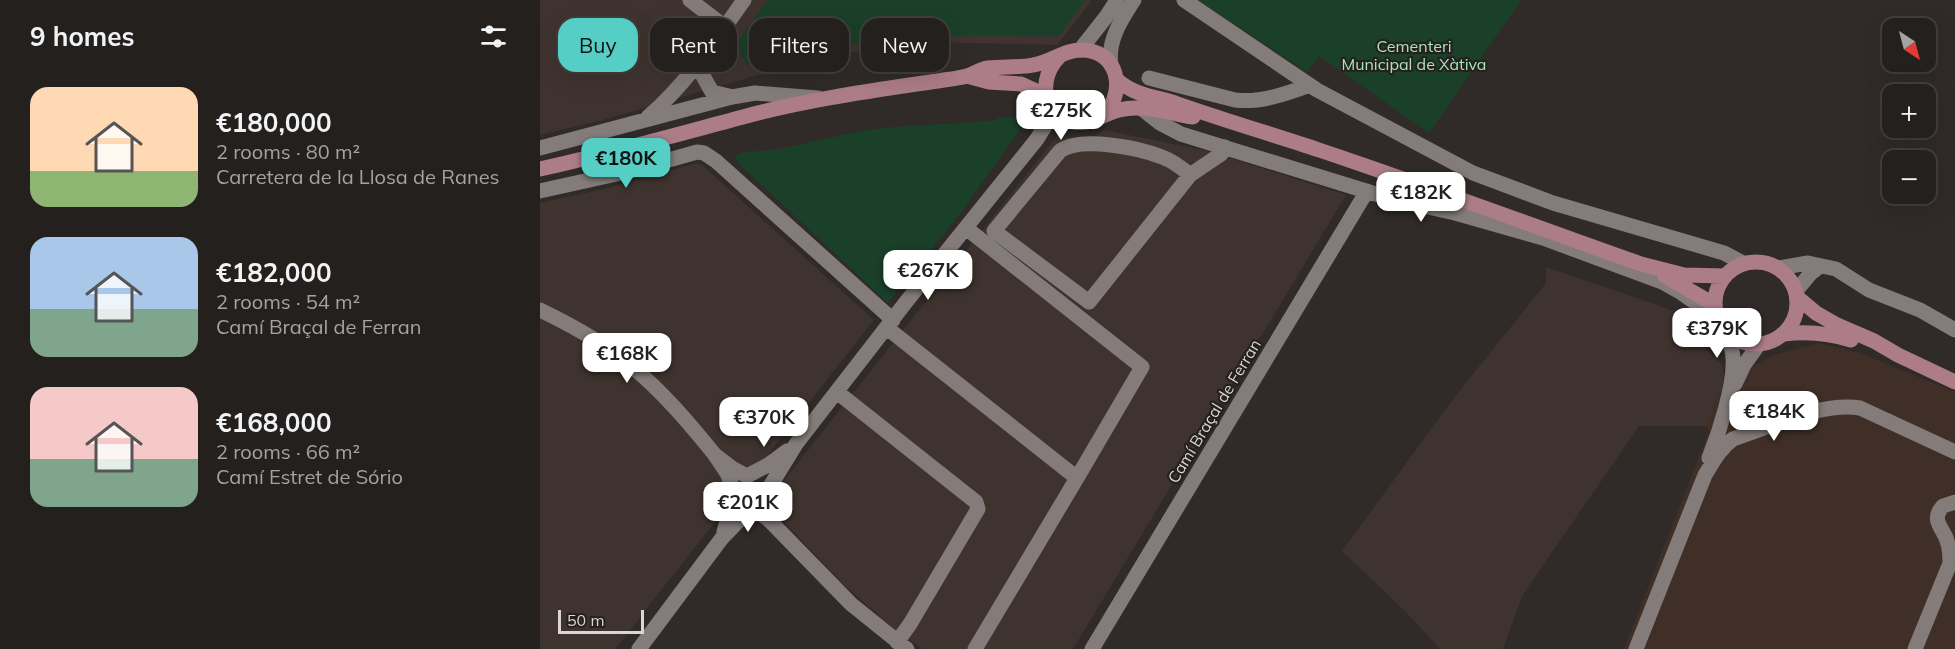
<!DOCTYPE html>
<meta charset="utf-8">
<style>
body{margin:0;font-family:Mulish,sans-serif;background:#2c2827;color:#f1f3f6;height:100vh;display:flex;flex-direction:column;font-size:22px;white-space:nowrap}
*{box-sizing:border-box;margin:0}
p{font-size:20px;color:#a3a3a4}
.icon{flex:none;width:33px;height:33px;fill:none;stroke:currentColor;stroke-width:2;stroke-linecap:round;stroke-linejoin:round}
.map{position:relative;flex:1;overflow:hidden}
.drawer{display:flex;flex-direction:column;background:#24201e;width:540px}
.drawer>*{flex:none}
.guide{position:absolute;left:18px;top:18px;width:570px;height:54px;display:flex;gap:12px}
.needle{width:39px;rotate:144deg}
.tools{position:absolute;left:1342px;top:18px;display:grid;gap:12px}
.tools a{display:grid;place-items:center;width:54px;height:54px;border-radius:12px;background:#24201e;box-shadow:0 6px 24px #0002,0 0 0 2px #413e3c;font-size:30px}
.scale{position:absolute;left:18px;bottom:15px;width:86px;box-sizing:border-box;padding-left:6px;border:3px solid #dad6d4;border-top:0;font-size:16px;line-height:21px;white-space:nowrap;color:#dad6d4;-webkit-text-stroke:4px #26211f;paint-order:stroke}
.price{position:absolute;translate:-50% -51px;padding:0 14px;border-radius:12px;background:#fff;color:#222;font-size:20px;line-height:39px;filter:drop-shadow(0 2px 3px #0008)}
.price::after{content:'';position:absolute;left:50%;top:36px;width:18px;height:14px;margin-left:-9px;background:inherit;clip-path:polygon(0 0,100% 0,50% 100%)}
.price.active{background:#55cec6;color:#111}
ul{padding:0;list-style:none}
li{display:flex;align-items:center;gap:18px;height:150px;padding:0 30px}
li span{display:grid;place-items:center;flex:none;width:168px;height:120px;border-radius:18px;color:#555}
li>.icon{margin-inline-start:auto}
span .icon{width:72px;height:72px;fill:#fffc;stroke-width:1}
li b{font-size:26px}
h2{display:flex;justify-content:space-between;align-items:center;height:72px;padding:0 30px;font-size:26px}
.tag{padding:0 21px;border-radius:18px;background:#24201e;box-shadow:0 6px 24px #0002,0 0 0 2px #413e3c;font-size:21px;line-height:54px}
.tag.active{background:#55cec6;color:#111}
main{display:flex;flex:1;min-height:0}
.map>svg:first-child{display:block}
</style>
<main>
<section class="drawer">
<h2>9 homes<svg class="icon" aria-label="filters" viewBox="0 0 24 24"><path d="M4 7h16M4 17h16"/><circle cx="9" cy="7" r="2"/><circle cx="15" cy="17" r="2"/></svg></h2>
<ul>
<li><span style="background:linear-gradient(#ffd9b3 70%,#8fb573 0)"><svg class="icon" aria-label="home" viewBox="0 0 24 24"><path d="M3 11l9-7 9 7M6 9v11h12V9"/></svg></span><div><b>€180,000</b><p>2 rooms · 80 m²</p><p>Carretera de la Llosa de Ranes</p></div></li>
<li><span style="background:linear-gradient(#a9c7e8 60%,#7fa58c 0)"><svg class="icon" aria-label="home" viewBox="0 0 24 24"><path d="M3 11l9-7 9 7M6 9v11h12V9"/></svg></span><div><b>€182,000</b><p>2 rooms · 54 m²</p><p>Camí Braçal de Ferran</p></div></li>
<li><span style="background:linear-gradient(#f6c9c9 60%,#7fa58c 0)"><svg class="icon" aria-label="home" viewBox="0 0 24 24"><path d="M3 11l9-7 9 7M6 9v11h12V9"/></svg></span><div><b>€168,000</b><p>2 rooms · 66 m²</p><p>Camí Estret de Sório</p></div></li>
</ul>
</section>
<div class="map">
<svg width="1415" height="649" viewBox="0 0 1415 649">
<rect width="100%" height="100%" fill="#302b28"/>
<path fill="#402f26" d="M 1278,343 L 1320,353 L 1415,392 L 1415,649 L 1084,649 L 1169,431 L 1166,426 L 1182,389 L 1199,395 L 1212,367 L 1231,356 Z"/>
<path fill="#3f332f" d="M 0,0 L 552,0 L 517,45 L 387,42 L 303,54 L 218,75 L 63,120 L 0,135 Z
M 564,130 L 668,151 L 806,195 L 533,649 L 382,649 L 352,627 L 303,584 L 244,522 L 232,501 L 234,493 L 517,136 L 537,138 L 553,137 Z
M 157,163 L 162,165 L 334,320 L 75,649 L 0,649 L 0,203 L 68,188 Z
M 1006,267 L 1149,316 L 1154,334 L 1167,350 L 1182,364 L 1184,376 L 1182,389 L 1166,426 L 1099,426 L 982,596 L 963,649 L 900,649 L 868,614 L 802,551 L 916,395 L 1006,283 Z"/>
<path fill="#1a4029" d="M 228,0 L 545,0 L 519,36 L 435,35 L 320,43 L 206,65 L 197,43 Z
M 658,0 L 981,0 L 889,133 L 779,56 L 767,72 Z
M 472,117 L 479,119 L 484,124 L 420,214 L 348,303 L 198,163 L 195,157 L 203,152 C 247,152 291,135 335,129 C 374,124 415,125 455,120 L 458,118 Z"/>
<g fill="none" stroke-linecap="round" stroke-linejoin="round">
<path stroke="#837c7a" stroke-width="15" d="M 150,0 L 185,27
M 644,0 L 777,90 L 933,173 L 1013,203 L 1184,253 L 1203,263
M 540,50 L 566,17 L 577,0
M 159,62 L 162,74 L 172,92 L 189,96
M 571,65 C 567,41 581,20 594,0
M 609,78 L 695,100 C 720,103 746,94 770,85
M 601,108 L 620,123 L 641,134 L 852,199 L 915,213 L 1003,238 L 1122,282 L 1140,292 L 1178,319
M 108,117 C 146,84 175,41 204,0
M 0,148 L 192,97 L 215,93 L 278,98
M 650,175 C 642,168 633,161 622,157 C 599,148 541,136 520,151 L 454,231 L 549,302 L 650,175 L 681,154 L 685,147
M 0,191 L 90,171 L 157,152 L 164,153 L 176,161 L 353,320
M 426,228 L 602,367 L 537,478
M 1238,268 L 1268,263 L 1296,269 L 1329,290 L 1380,310 L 1415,330
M 1256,291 L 1271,273 L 1279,267
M 0,310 C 31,325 63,342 90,365 C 122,391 149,423 175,455
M 347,328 L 537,478 L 435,649
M 1195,384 L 1204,365 L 1219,344
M 297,392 L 436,502 L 438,509 L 370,624 L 357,642
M 1191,398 L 1193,408 L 1200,421 L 1218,425 L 1226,423
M 1169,458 C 1179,433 1195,384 1193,358 C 1193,348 1188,339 1185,331
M 194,490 L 187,473 L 175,455 L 192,468 L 207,476 L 228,465 L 247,451
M 224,496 L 256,444 L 366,302 L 497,139 L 514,111
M 184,532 L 194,495
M 1410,562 C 1410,552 1409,541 1403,532 C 1397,522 1394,516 1403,506 L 1415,502
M 99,649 L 182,538 L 212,507 L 229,520 L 311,604 L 367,649
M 552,649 L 827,191
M 1096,649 L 1165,475 C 1173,462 1180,448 1193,439 C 1231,427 1280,402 1320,408 L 1415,452
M 1375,649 L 1415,551"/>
<path stroke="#ac7d87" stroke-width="15" d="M 519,57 C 498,77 501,116 534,122 C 551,125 563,114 579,110 C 603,104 629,113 653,117
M 427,76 L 449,82 L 481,84 L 505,95
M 577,80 C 596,96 613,96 635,103 C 683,120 731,134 779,150 C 887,186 993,226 1101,264 L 1144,275 L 1184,276
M 0,169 C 68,154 135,135 203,117 C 268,99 337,90 404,80 C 411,79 420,78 427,76 C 434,74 440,69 448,68 C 463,66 478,68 493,65 C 509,63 524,50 540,50 C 578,49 587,91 564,115
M1175 303a41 41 0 1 1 82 0a41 41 0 1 1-82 0Z
M 1125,276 L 1175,305
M 1257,297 L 1276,313 L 1297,325 L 1334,341 L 1358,355 L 1415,382
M 1244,334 C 1268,331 1288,333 1311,340"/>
</g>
<g text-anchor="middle" stroke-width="4.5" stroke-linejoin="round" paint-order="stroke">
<g font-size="16" fill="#a4e5bb" stroke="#26211f">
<text x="874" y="52">Cementeri<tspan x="874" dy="18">Municipal de Xàtiva</tspan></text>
</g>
<g font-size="16" fill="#dad6d4" stroke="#26211f">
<text transform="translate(674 411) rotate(-59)" y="6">Camí Braçal de Ferran</text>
</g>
</g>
</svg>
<div class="tools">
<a><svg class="needle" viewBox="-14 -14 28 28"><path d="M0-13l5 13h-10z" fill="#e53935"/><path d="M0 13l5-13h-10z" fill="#a3a3a4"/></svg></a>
<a>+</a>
<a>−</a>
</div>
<div class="scale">50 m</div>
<b class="price" style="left:521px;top:141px">€275K</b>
<b class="price active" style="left:86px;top:189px">€180K</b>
<b class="price" style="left:881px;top:223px">€182K</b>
<b class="price" style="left:388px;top:301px">€267K</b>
<b class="price" style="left:1177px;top:359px">€379K</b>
<b class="price" style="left:87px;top:384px">€168K</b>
<b class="price" style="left:1234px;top:442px">€184K</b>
<b class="price" style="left:224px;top:448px">€370K</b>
<b class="price" style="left:208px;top:533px">€201K</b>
<div class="guide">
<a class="tag active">Buy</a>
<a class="tag">Rent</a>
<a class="tag">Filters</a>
<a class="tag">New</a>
</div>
</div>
</main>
